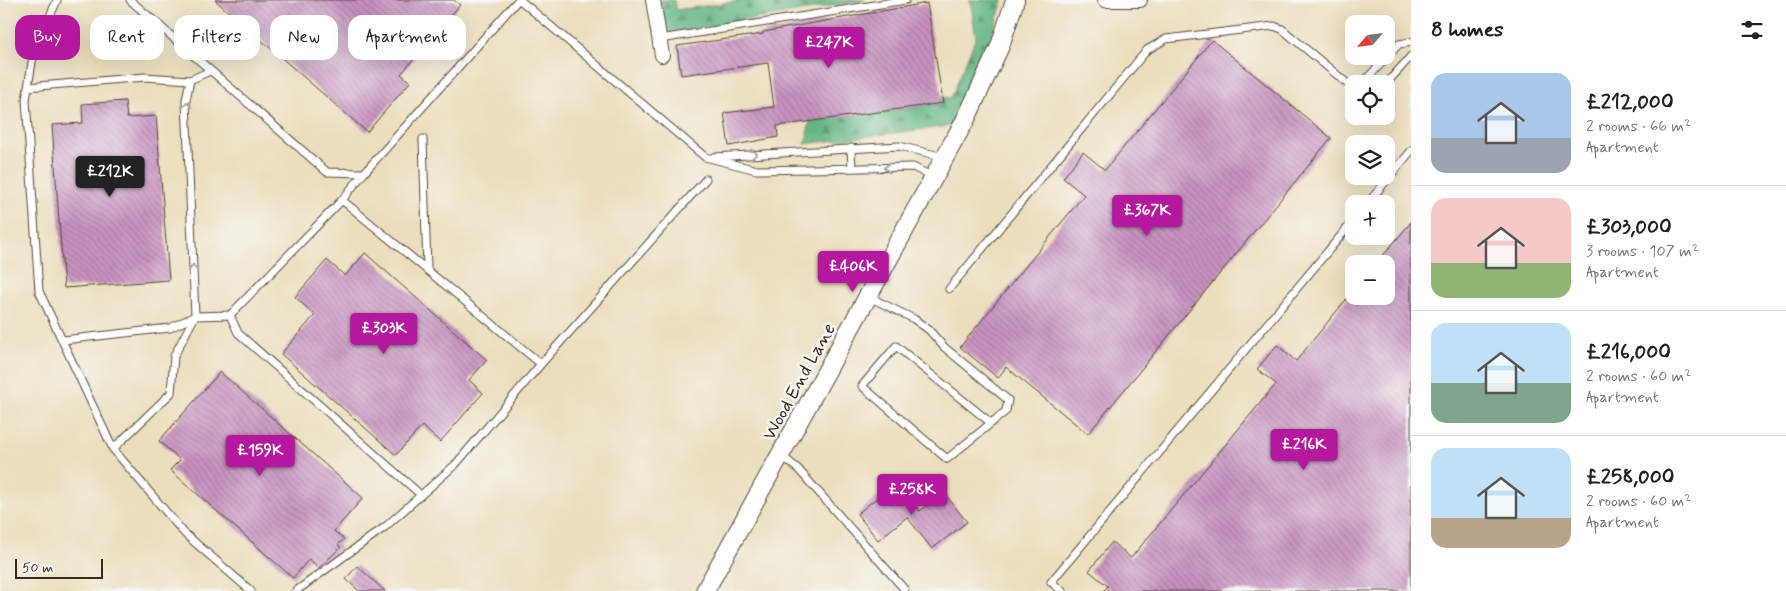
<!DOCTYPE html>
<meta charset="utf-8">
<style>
body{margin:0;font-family:Mynerve,sans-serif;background:#f2f2f2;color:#202124;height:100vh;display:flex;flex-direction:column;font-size:19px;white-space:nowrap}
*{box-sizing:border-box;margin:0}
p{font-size:16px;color:#757577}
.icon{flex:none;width:28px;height:28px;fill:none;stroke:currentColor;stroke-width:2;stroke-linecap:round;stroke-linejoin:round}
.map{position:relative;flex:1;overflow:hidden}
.panel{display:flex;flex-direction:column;background:#fff;width:375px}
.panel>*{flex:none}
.banner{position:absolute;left:15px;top:15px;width:475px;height:45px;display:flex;gap:10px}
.needle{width:32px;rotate:242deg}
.fabs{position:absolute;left:1345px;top:15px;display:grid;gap:10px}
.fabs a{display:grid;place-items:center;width:50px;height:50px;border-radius:10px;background:#fff;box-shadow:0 5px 20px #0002;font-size:25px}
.scale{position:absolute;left:15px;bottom:12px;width:88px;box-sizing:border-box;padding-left:5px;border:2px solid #3b2a1e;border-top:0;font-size:14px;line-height:18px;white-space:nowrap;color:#3b2a1e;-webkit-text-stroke:4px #f6f6f2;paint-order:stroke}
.price{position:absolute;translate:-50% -42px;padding:0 11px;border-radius:5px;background:#b5179e;color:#fff;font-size:16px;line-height:32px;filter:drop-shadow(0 1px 2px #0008)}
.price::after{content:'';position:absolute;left:50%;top:30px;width:15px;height:11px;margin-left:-8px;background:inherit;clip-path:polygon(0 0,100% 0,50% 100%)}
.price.on{background:#222;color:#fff}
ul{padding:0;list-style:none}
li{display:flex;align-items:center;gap:15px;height:125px;padding:0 20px}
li+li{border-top:1px solid #e0e0e0}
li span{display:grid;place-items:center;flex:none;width:140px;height:100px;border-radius:15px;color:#555}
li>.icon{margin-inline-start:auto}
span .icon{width:60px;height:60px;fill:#fffc;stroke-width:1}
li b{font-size:21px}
h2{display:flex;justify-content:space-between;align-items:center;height:60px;padding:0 20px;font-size:21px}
.tag{padding:0 18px;border-radius:15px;background:#fff;box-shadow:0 5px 20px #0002;font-size:18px;line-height:45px}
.tag.on{background:#b5179e;color:#fff}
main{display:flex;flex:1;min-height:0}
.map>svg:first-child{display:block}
</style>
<main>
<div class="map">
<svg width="1411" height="591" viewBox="0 0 1411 591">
<defs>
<pattern id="forest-firs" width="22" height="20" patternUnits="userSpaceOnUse" patternTransform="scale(1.25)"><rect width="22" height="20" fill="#64b684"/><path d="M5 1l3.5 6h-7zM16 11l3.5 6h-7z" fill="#54946b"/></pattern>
<pattern id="building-back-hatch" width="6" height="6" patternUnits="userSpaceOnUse" patternTransform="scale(1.25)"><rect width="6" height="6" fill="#c792c1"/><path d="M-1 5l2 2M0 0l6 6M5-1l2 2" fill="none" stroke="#a3779c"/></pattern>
</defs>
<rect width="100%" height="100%" fill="#f6f6f2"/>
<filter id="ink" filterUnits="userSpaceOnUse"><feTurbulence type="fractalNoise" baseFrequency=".02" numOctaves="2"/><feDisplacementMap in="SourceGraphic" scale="10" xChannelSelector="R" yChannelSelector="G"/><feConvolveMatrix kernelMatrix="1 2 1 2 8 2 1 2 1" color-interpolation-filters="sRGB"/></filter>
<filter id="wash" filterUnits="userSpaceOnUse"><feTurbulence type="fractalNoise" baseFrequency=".0096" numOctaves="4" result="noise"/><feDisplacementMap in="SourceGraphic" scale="20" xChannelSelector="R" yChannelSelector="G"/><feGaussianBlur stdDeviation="1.12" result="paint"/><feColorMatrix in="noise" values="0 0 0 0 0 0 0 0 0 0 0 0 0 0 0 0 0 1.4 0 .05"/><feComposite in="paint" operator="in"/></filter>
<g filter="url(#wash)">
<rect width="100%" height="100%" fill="#ebdebc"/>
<path fill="url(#forest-firs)" stroke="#507051" d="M 661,0 L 674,0 L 676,10 L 747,0 L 865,0 L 666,34 Z
M 970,0 L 1003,0 L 989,44 L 950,126 L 805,144 L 810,121 L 943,103 L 942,97 L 951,98 L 976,37 Z"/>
<g id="blocks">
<path fill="url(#building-back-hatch)" d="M 215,0 L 454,0 L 460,5 L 401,74 L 410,82 L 367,132 Z
M 927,3 L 943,103 L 777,126 L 778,137 L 729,146 L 724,113 L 774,107 L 768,63 L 681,75 L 677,46 L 763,34 L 763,32 Z
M 1212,40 L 1331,138 L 1088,434 L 1006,367 L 998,378 L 960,347 L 1084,195 L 1063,178 L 1083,152 L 1105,170 Z
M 125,101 L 127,118 L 156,116 L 169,280 L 64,288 L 52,125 L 83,123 L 82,104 Z
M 1411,222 L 1411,591 L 1104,591 L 1108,586 L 1089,571 L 1112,542 L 1131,558 L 1276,384 L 1257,369 L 1277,345 L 1296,361 L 1349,296 L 1386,296 L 1386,264 L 1376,264 Z
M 365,253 L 487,360 L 469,380 L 483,393 L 440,442 L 422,426 L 396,455 L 281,354 L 315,315 L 295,297 L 327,260 L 345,276 Z
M 220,372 L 363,498 L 334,531 L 344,539 L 338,545 L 341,547 L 319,568 L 309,559 L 293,578 L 170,470 L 180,460 L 159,441 Z
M 896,482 L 920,511 L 944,493 L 967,522 L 932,549 L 907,517 L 878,540 L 857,514 Z
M 357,566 L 385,591 L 359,591 L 346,579 Z"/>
</g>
</g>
<g filter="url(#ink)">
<use href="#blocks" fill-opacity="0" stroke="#554536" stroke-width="1"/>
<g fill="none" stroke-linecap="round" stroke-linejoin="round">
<defs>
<path id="service" d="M 57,0 L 33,56 L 26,100 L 39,291 L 113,449 L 184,533 L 251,591
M 130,0 L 327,172 L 364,173
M 520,0 L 705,157 L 757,170 L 913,167 L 933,177
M 660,39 L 906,0
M 1362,84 L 1399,44 L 1411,42
M 1386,84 L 1411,56
M 28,87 L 145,77 L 190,80
M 423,139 L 427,269
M 851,148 L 852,168
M 714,157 L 899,146 L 944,157
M 342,200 L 541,364
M 1367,204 L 1411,151
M 949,289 L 1147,50 L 1166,39 L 1274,26 L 1282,29 L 1354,89
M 869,297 L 914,319 L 929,330 L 944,347 L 1008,400 L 1006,411 L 947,459 L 862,386 L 896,346 L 991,423
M 230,315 L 238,333 L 421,495
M 63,340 L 170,328 L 195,316 L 186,100 L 190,80 L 210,71
M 113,449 L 171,393 L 174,356 L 195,316 L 230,315 L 342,200 L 364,173 L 518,0
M 781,455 L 798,469 L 905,590
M 296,591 L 385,527 L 456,464 L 541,364 L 706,179
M 1062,591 L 1051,582 L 1354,220"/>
<path id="minor" d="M 653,0 L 662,55
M 1105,0 L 1140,0"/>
<path id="tertiary" d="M 705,591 L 967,117 L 1000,46 L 1015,0"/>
</defs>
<use href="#service" stroke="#554536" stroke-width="9"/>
<use href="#minor" stroke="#554536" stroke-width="16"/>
<use href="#tertiary" stroke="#554536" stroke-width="20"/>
<use href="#service" stroke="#fff" stroke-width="7"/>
<use href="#minor" stroke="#fff" stroke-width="14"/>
<use href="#tertiary" stroke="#fff" stroke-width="18"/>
</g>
<defs><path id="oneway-chevron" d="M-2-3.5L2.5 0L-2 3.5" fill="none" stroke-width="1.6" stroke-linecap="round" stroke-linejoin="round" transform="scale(1.25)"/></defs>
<g stroke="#a79f9a">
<use href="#oneway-chevron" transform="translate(187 105) rotate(-89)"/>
<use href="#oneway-chevron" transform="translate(754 154) rotate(-4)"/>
<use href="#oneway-chevron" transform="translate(887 168) rotate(179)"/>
<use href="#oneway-chevron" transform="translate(193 268) rotate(-92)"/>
</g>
</g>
<g text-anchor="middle" stroke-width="5" stroke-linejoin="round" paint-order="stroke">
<g font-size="19" fill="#3b2a1e" stroke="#f6f6f2">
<text transform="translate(798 381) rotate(-61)" y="7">Wood End Lane</text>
</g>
</g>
</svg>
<div class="fabs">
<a><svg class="needle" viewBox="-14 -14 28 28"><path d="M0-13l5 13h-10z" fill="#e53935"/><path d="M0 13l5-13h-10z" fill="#757577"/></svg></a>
<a><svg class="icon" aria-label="locate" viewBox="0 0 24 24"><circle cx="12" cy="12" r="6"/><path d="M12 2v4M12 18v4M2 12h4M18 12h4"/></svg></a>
<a><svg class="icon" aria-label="layers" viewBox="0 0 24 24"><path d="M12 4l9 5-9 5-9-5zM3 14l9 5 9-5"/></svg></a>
<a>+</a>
<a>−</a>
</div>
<div class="scale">50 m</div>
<b class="price" style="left:829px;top:69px">£247K</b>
<b class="price on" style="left:110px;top:198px">£212K</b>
<b class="price" style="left:1147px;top:237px">£367K</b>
<b class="price" style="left:853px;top:293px">£406K</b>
<b class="price" style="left:384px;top:355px">£303K</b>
<b class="price" style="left:1304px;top:471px">£216K</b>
<b class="price" style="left:260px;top:477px">£159K</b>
<b class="price" style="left:912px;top:516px">£258K</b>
<div class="banner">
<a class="tag on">Buy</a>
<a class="tag">Rent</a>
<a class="tag">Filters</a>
<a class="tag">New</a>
<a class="tag">Apartment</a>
</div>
</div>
<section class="panel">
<h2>8 homes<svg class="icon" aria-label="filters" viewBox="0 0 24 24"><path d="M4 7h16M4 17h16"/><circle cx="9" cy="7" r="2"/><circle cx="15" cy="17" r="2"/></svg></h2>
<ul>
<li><span style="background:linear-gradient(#a9c7e8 65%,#9aa5b1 0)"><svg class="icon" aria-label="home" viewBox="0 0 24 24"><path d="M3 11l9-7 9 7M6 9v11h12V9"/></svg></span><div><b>£212,000</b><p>2 rooms · 66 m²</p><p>Apartment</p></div></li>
<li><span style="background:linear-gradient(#f6c9c9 65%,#8fb573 0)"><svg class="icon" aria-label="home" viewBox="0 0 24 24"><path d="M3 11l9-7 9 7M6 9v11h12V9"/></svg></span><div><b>£303,000</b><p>3 rooms · 107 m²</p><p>Apartment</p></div></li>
<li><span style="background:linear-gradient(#bfe0f5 60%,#7fa58c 0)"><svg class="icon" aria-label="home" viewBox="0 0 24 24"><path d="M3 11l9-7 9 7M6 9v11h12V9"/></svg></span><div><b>£216,000</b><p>2 rooms · 60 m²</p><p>Apartment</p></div></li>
<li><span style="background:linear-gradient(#bfe0f5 70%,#b9a48a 0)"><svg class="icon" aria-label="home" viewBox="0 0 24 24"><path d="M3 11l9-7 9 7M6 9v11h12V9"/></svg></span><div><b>£258,000</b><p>2 rooms · 60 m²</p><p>Apartment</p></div></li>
</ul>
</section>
</main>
